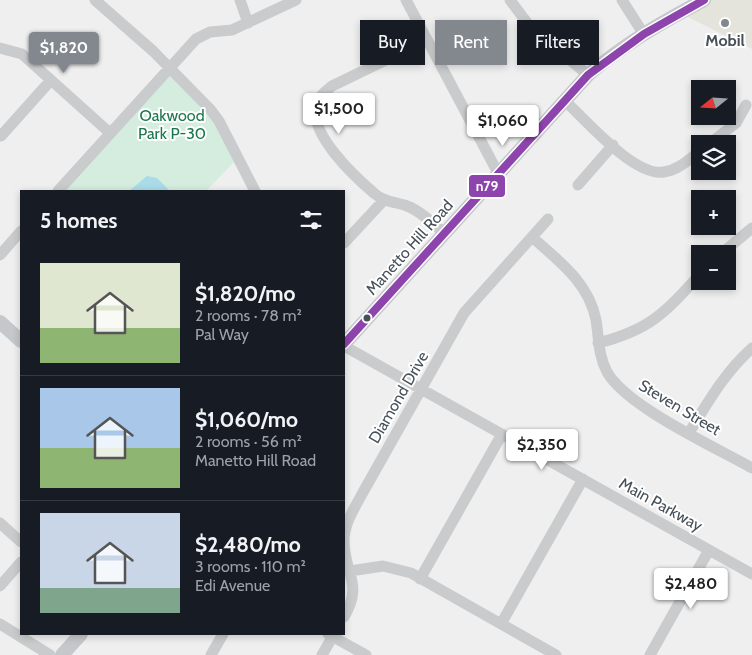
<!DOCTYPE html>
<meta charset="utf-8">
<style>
body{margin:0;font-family:Cabin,sans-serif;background:#242831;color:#f1f3f6;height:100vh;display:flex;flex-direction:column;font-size:19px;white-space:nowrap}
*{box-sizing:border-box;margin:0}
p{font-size:16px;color:#9ea1a6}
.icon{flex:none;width:28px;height:28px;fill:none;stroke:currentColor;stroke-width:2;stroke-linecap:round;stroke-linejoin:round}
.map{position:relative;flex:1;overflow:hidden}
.drawer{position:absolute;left:20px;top:190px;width:325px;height:445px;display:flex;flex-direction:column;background:#171b24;border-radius:0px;box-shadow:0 2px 8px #0003}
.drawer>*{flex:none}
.hud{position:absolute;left:360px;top:20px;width:316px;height:45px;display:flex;gap:10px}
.needle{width:32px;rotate:252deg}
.controls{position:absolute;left:691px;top:80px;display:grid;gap:10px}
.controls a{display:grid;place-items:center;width:45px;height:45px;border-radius:0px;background:#171b24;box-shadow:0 2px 8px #0003;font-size:25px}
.price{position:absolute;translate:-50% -42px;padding:0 11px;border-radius:5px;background:#fff;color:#222;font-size:16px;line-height:32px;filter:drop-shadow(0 1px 2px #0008)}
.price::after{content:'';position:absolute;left:50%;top:30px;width:15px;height:11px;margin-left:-8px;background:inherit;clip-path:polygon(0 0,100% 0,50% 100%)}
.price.on{background:#82888e;color:#fff}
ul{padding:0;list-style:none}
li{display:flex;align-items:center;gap:15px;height:125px;padding:0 20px}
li+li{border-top:1px solid #363941}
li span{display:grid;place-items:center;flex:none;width:140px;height:100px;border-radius:0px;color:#555}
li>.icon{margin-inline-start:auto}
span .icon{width:60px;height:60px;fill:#fffc;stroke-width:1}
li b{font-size:21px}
h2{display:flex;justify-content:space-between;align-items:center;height:60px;padding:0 20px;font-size:21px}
.chip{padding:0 18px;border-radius:0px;background:#171b24;box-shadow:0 2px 8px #0003;font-size:18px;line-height:45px}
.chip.on{background:#82888e;color:#fff}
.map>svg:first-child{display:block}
</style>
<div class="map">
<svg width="752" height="655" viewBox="0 0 752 655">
<rect width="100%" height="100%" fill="#efefef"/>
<path fill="#e4e3dc" d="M 701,0 L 752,0 L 752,49 L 678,12 Z"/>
<path fill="#d4edde" d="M 169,72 L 217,122 L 234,162 L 206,191 L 64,191 Z"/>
<path fill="#aadbe9" d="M 147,176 L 157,178 L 170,191 L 129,191 Z"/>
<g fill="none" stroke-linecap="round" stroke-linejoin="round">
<path stroke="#c9cbcd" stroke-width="11" d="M 95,0 L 153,51 L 210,109 L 219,121 L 255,191
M 240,0 L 248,23
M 406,0 L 498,173
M 510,0 L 528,24 L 588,75
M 622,0 L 643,33
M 427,40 L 332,86 C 326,91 320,95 317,103 C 306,132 355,177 375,194 C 384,202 396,202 407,206 C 421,211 433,224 444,233
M 0,48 L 22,54 L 110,133
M 564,100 C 586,120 634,177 664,172 C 679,170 689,159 700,151
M 1,136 L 51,80
M 709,144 L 736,123 L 746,105
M 578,185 L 613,145
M 58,191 L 196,39 L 210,32 L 232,30 L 296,0
M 532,237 C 559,261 589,283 596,320 C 599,338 598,355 607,372 C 627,407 715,447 752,468
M 344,243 L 384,200
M 721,254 L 752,228
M 0,255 L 21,231
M 598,343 C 650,330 666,312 700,274
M 344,346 L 752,574
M 689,433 C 708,402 725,372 752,348
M 0,523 L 21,542
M 350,571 L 383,566 L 411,573 L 556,655
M 420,579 L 502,434
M 0,586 L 21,562
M 344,617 C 364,583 344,574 344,541 C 344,524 354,509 362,494 L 464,313 L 548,219
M 0,624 L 50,655
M 501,624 L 583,479
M 328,634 L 366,655
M 211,655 L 223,634
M 322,655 L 334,634
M 650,655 L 709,550"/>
<path stroke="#c5c8cb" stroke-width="14" d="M 0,322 L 21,341
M 344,344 L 588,75 C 624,44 662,22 704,0
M 62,655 L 81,634"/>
<defs>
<path id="bus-1" d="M 344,344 L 588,75 L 644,34 L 704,0"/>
</defs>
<use href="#bus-1" stroke="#fff" stroke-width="11"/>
<use href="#bus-1" stroke="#8e44ad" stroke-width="8"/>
</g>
<circle fill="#82888e" stroke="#fff" stroke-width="2" cx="725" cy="23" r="5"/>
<circle fill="#47515a" stroke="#fff" stroke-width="2" cx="367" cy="318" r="4.5"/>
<g text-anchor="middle" stroke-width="4" stroke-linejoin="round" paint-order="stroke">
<g font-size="16" font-weight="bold" fill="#47515a" stroke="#fff">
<text x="725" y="46">Mobil</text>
</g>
<g font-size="16" fill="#1b784c" stroke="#fff">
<text x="172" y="121">Oakwood<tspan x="172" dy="18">Park P-30</tspan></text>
</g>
<g font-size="16" fill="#47515a" stroke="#fff">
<text transform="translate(409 247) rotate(-48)" y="6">Manetto Hill Road</text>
<text transform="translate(398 397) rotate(-60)" y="6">Diamond Drive</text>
<text transform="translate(680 407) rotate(31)" y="6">Steven Street</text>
<text transform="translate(661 504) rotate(29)" y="6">Main Parkway</text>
</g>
</g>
<rect stroke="#fff" stroke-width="2" x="468" y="174" width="38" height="24" rx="5" fill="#8e44ad"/>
<g font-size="14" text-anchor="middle" font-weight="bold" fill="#fff">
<text x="487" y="191">n79</text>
</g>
</svg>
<div class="controls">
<a><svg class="needle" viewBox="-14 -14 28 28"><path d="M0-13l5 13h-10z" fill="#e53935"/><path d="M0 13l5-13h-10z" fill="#9ea1a6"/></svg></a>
<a><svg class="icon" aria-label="layers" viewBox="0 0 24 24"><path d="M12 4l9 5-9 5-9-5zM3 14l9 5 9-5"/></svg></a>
<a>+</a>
<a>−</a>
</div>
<b class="price on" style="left:64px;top:74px">$1,820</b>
<b class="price" style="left:339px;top:135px">$1,500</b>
<b class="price" style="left:503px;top:147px">$1,060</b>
<b class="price" style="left:542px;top:471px">$2,350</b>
<b class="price" style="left:691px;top:610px">$2,480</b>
<div class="hud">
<a class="chip">Buy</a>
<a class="chip on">Rent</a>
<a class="chip">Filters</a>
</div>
<section class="drawer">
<h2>5 homes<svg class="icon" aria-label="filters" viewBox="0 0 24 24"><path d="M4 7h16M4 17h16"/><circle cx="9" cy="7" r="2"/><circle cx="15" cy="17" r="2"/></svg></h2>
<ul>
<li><span style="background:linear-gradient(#dfe7d0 65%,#8fb573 0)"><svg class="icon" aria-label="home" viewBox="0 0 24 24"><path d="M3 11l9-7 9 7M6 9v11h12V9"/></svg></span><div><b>$1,820/mo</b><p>2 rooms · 78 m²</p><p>Pal Way</p></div></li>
<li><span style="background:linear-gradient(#a9c7e8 60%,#8fb573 0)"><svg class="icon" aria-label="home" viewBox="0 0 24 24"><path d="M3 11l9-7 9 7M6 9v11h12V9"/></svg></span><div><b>$1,060/mo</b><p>2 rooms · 56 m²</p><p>Manetto Hill Road</p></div></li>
<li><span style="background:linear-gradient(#c9d6e8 75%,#7fa58c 0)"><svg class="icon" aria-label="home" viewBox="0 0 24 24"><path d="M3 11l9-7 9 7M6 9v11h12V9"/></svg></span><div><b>$2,480/mo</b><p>3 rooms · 110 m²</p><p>Edi Avenue</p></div></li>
</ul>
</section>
</div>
